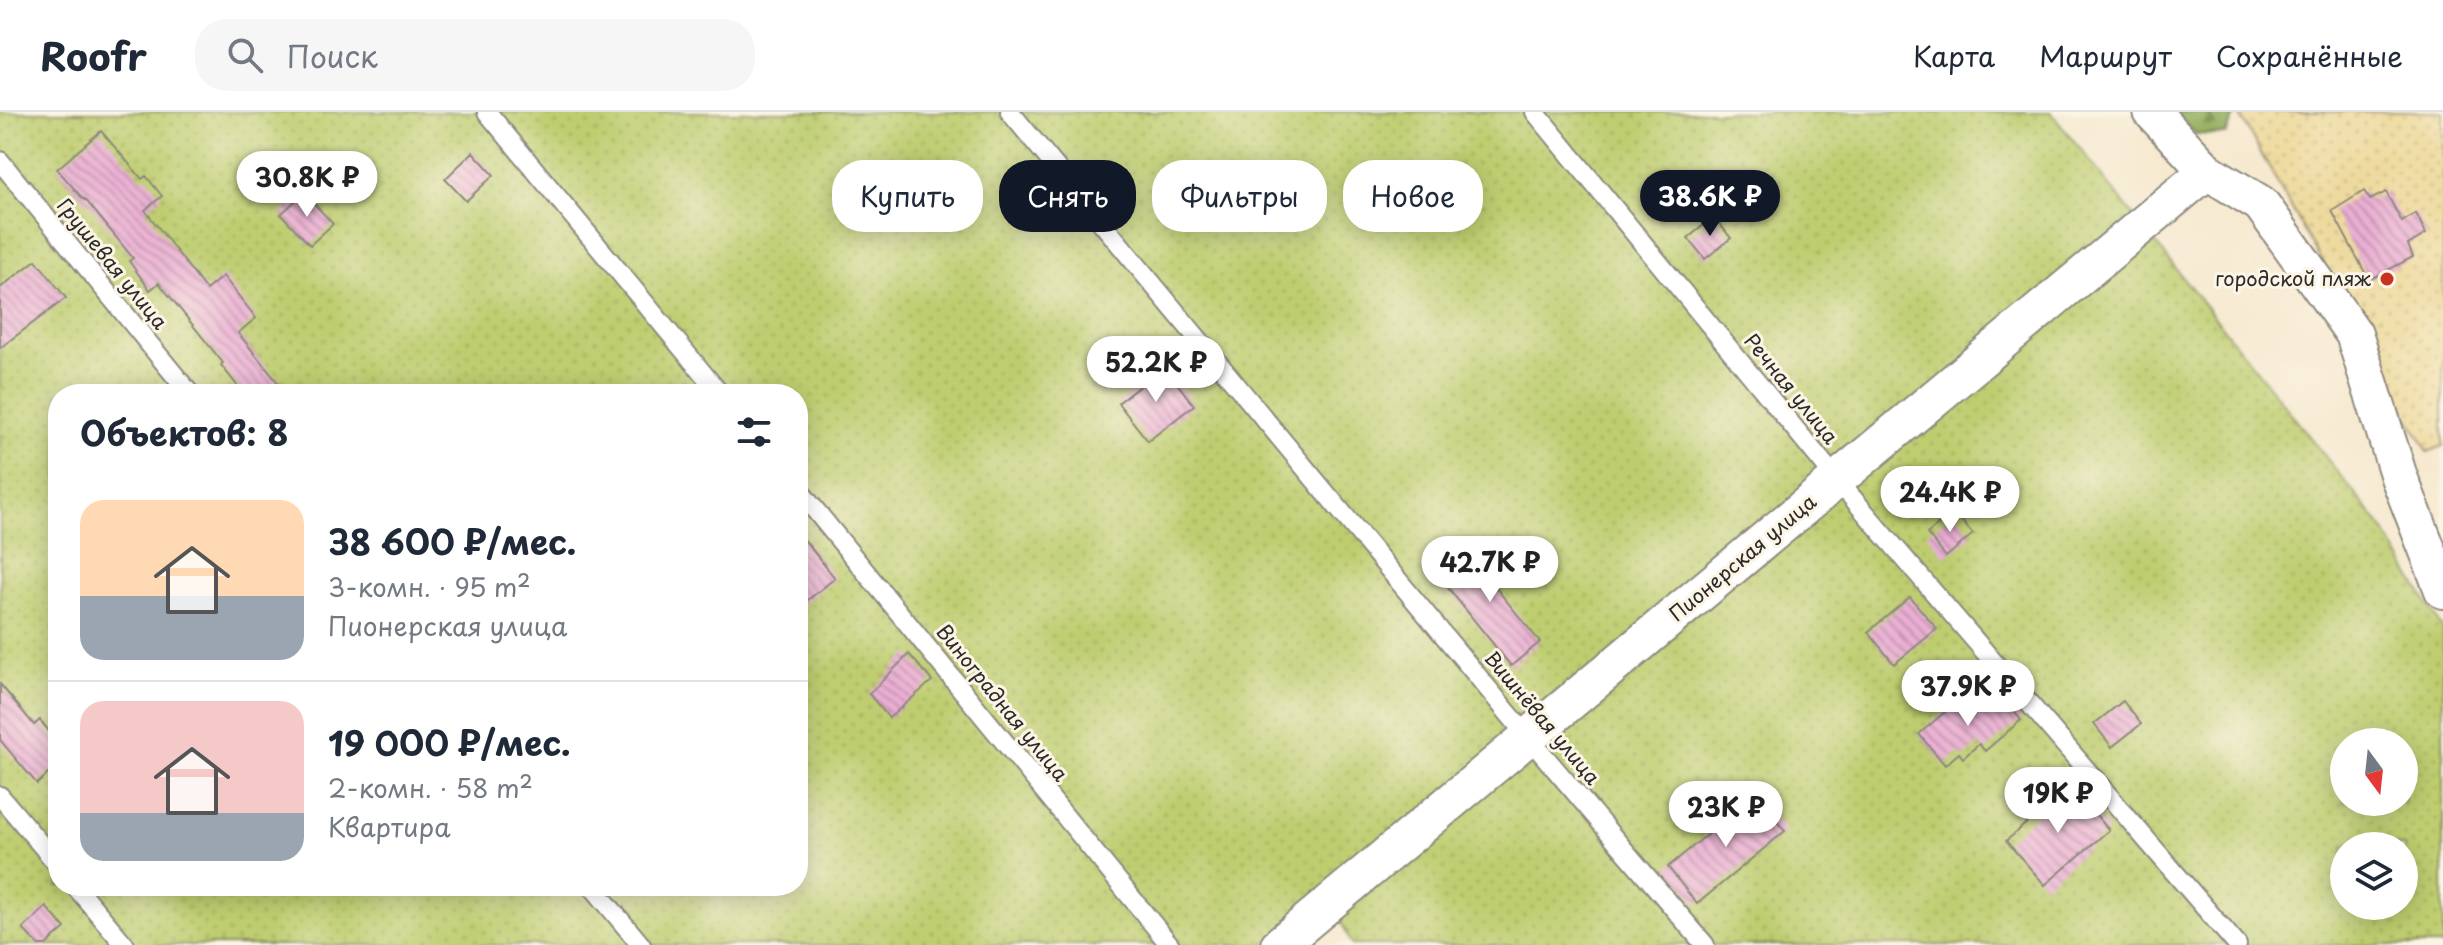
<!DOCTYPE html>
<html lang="ru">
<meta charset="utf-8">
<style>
body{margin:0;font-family:"Playpen Sans",sans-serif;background:#f6f6f7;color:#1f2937;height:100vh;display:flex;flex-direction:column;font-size:30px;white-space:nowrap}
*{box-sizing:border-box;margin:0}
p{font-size:26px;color:#747a83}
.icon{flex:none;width:44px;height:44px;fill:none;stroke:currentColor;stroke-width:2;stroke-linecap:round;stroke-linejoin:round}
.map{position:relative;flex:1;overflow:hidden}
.drawer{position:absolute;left:48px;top:272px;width:760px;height:512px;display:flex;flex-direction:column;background:#fff;border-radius:32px;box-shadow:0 4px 20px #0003}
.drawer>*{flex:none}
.guide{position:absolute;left:832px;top:48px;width:760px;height:72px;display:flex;gap:16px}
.needle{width:52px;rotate:165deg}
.controls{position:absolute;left:2330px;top:616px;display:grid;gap:16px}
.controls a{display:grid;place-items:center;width:88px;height:88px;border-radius:50%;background:#fff;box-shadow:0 4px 20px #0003;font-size:40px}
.price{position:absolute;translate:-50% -68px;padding:0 18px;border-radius:28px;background:#fff;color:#222;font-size:26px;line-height:52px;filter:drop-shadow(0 2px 4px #0008)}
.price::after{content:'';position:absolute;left:50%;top:48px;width:24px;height:18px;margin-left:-12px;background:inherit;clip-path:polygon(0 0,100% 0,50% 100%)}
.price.current{background:#111827;color:#fff}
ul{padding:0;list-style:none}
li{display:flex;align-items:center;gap:24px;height:200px;padding:0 32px}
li+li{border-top:2px solid #e0e1e3}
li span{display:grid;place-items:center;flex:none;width:224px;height:160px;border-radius:24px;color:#555}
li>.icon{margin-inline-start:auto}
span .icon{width:96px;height:96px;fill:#fffc;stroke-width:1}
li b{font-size:34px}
h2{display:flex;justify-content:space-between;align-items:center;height:96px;padding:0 32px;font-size:34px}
.pill{padding:0 28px;border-radius:32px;background:#fff;box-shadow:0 4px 20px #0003;font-size:28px;line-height:72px}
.pill.current{background:#111827;color:#fff}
header{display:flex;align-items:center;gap:48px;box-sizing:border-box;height:112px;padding:0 40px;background:#fff;border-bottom:2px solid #e0e1e3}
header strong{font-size:38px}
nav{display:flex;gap:44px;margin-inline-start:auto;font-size:28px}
.search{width:560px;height:72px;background:#f6f6f7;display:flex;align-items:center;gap:20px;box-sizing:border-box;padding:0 28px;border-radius:32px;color:#747a83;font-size:30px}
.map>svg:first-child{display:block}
</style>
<header>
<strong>Roofr</strong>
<div class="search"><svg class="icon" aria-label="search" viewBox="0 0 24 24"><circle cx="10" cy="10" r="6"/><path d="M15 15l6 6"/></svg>Поиск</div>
<nav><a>Карта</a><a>Маршрут</a><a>Сохранённые</a></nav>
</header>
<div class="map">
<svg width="2443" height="833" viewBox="0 0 2443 833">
<defs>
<pattern id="grass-dots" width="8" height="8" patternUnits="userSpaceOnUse" patternTransform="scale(2)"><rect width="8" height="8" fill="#becd6f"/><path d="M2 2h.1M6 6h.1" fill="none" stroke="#a3b060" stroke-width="1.8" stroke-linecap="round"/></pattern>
<pattern id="forest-firs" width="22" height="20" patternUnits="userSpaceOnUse" patternTransform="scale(2)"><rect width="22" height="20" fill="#96b062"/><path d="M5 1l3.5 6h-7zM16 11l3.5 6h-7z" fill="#7b8f51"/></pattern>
<pattern id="sand-dots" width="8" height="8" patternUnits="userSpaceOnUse" patternTransform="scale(2)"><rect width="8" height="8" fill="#eeda9e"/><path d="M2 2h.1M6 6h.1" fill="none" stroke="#cb8" stroke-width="1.8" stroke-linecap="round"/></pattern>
<pattern id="building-back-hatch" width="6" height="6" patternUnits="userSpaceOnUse" patternTransform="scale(2)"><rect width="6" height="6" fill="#eaafd3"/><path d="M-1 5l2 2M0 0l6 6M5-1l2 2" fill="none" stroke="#be8fab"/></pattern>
</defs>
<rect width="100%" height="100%" fill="#fcf5e5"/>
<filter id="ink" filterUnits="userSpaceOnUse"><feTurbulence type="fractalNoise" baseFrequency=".0125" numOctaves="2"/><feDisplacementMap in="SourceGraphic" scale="16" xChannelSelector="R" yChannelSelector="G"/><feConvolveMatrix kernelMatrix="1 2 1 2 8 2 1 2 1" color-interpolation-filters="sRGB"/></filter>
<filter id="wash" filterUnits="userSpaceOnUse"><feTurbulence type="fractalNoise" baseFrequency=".006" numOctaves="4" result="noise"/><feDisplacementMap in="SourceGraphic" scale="32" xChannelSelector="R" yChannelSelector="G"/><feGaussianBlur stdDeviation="1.8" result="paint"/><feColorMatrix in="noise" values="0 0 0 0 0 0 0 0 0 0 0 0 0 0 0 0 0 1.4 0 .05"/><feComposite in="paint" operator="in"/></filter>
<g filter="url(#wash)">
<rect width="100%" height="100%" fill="#f6e9d0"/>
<path fill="url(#grass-dots)" stroke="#747c4d" stroke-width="2" fill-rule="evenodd" d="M 0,0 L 2051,0 L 2383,417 L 2443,518 L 2443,833 L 1352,833 L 1328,782 L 1264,833 L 0,833 ZM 58,282 L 798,282 L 798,774 L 58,774 ZM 2344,630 L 2404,630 L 2404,690 L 2344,690 ZM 2344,734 L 2404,734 L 2404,794 L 2344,794 Z"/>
<path fill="url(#forest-firs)" stroke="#606e46" stroke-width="2" d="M 2173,0 L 2236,0 L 2226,23 L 2196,22 Z"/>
<path fill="url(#sand-dots)" stroke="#8c8264" stroke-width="2" d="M 2238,0 L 2443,0 L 2443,334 L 2428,340 Z"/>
<g id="blocks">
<path fill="url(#building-back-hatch)" d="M 101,19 L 142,67 L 146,64 L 162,84 L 145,98 L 206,178 L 223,164 L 256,206 L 238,221 L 287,282 L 244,282 L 221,253 L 223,251 L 159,171 L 150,178 L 129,149 L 133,146 L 85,87 L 84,88 L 57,57 Z
M 473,40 L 494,63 L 466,89 L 445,67 Z
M 2364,79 L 2370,88 L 2386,80 L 2402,110 L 2416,101 L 2426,122 L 2408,133 L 2413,145 L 2369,168 L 2332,99 Z
M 304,81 L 333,112 L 310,133 L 281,102 Z
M 1714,105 L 1731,126 L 1705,147 L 1688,126 Z
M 36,148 L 66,186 L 0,236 L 0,176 Z
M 1164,255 L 1194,293 L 1148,329 L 1118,291 Z
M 1954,400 L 1973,422 L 1946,445 L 1927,422 Z
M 798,420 L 835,466 L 798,496 Z
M 1482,433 L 1508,465 L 1495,475 L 1540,530 L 1511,554 L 1440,466 Z
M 1910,485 L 1937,517 L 1894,552 L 1868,520 Z
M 909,542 L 932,569 L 889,606 L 869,582 Z
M 0,572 L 34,613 L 40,608 L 58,630 L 58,653 L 37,672 L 0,628 Z
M 1966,582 L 1976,594 L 1983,588 L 1993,599 L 2005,589 L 2021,608 L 1985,639 L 1979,632 L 1963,646 L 1959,641 L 1945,653 L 1919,622 Z
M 2123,589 L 2141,612 L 2112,635 L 2094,612 Z
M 2070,673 L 2109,718 L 2045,773 L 2006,729 Z
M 1755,683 L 1785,719 L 1697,792 L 1668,755 Z
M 46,795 L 65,816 L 46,833 L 38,833 L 23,817 Z"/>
</g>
</g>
<g filter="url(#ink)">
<use href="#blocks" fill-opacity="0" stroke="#908a7e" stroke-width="2"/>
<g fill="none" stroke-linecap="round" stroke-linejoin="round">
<defs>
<path id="lane" d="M 487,0 L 720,282
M 1010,0 L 1528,625 L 1705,833
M 1535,0 L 1837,368 L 2237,833
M 0,49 L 190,282
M 798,377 L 1170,833
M 0,684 L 58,753
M 75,774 L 125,833
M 592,774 L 641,833"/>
<path id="street" d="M 2152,0 L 2207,59 L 2261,92 L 2354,222 L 2399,365 L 2443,478
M 1279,833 L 2207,59"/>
</defs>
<use href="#lane" stroke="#908a7e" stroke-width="22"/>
<use href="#street" stroke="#908a7e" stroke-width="40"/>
<use href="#lane" stroke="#fff" stroke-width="18"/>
<use href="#street" stroke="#fff" stroke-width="36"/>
</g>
</g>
<circle fill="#c8321e" stroke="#fcf5e5" stroke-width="3" cx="2387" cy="167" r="8"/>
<g text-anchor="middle" stroke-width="6" stroke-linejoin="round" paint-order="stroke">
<g font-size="20" fill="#2b2b2b" stroke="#fcf5e5">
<text transform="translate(112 152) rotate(51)" y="7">Грушевая улица</text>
<text transform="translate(1791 277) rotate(51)" y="7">Речная улица</text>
<text transform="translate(1743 446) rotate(-40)" y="7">Пионерская улица</text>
<text transform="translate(1002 591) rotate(51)" y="7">Виноградная улица</text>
<text transform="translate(1542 606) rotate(50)" y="7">Вишнёвая улица</text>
</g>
<g font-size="20" fill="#2b2b2b" stroke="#fcf5e5" text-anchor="end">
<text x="2371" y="174">городской пляж</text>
</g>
</g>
</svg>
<div class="controls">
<a><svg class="needle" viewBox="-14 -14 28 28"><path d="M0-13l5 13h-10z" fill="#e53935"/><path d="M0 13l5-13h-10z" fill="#747a83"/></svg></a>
<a><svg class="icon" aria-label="layers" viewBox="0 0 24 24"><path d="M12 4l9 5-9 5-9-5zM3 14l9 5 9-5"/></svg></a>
</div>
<b class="price" style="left:307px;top:107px">30.8K ₽</b>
<b class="price current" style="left:1710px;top:126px">38.6K ₽</b>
<b class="price" style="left:1156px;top:292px">52.2K ₽</b>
<b class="price" style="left:1950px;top:422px">24.4K ₽</b>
<b class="price" style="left:1490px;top:492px">42.7K ₽</b>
<b class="price" style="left:1968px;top:616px">37.9K ₽</b>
<b class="price" style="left:2058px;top:723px">19K ₽</b>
<b class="price" style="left:1726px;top:737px">23K ₽</b>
<div class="guide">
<a class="pill">Купить</a>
<a class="pill current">Снять</a>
<a class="pill">Фильтры</a>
<a class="pill">Новое</a>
</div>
<section class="drawer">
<h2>Объектов: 8<svg class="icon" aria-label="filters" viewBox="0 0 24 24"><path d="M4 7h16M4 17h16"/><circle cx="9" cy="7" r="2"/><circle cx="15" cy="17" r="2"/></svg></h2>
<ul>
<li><span style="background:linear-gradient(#ffd9b3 60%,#9aa5b1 0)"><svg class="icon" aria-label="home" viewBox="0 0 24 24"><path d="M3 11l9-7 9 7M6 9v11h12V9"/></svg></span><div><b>38 600 ₽/мес.</b><p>3-комн. · 95 m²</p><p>Пионерская улица</p></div></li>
<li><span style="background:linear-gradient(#f6c9c9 70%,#9aa5b1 0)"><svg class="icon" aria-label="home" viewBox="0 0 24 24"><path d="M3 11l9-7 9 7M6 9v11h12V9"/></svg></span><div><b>19 000 ₽/мес.</b><p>2-комн. · 58 m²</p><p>Квартира</p></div></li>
</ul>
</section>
</div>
